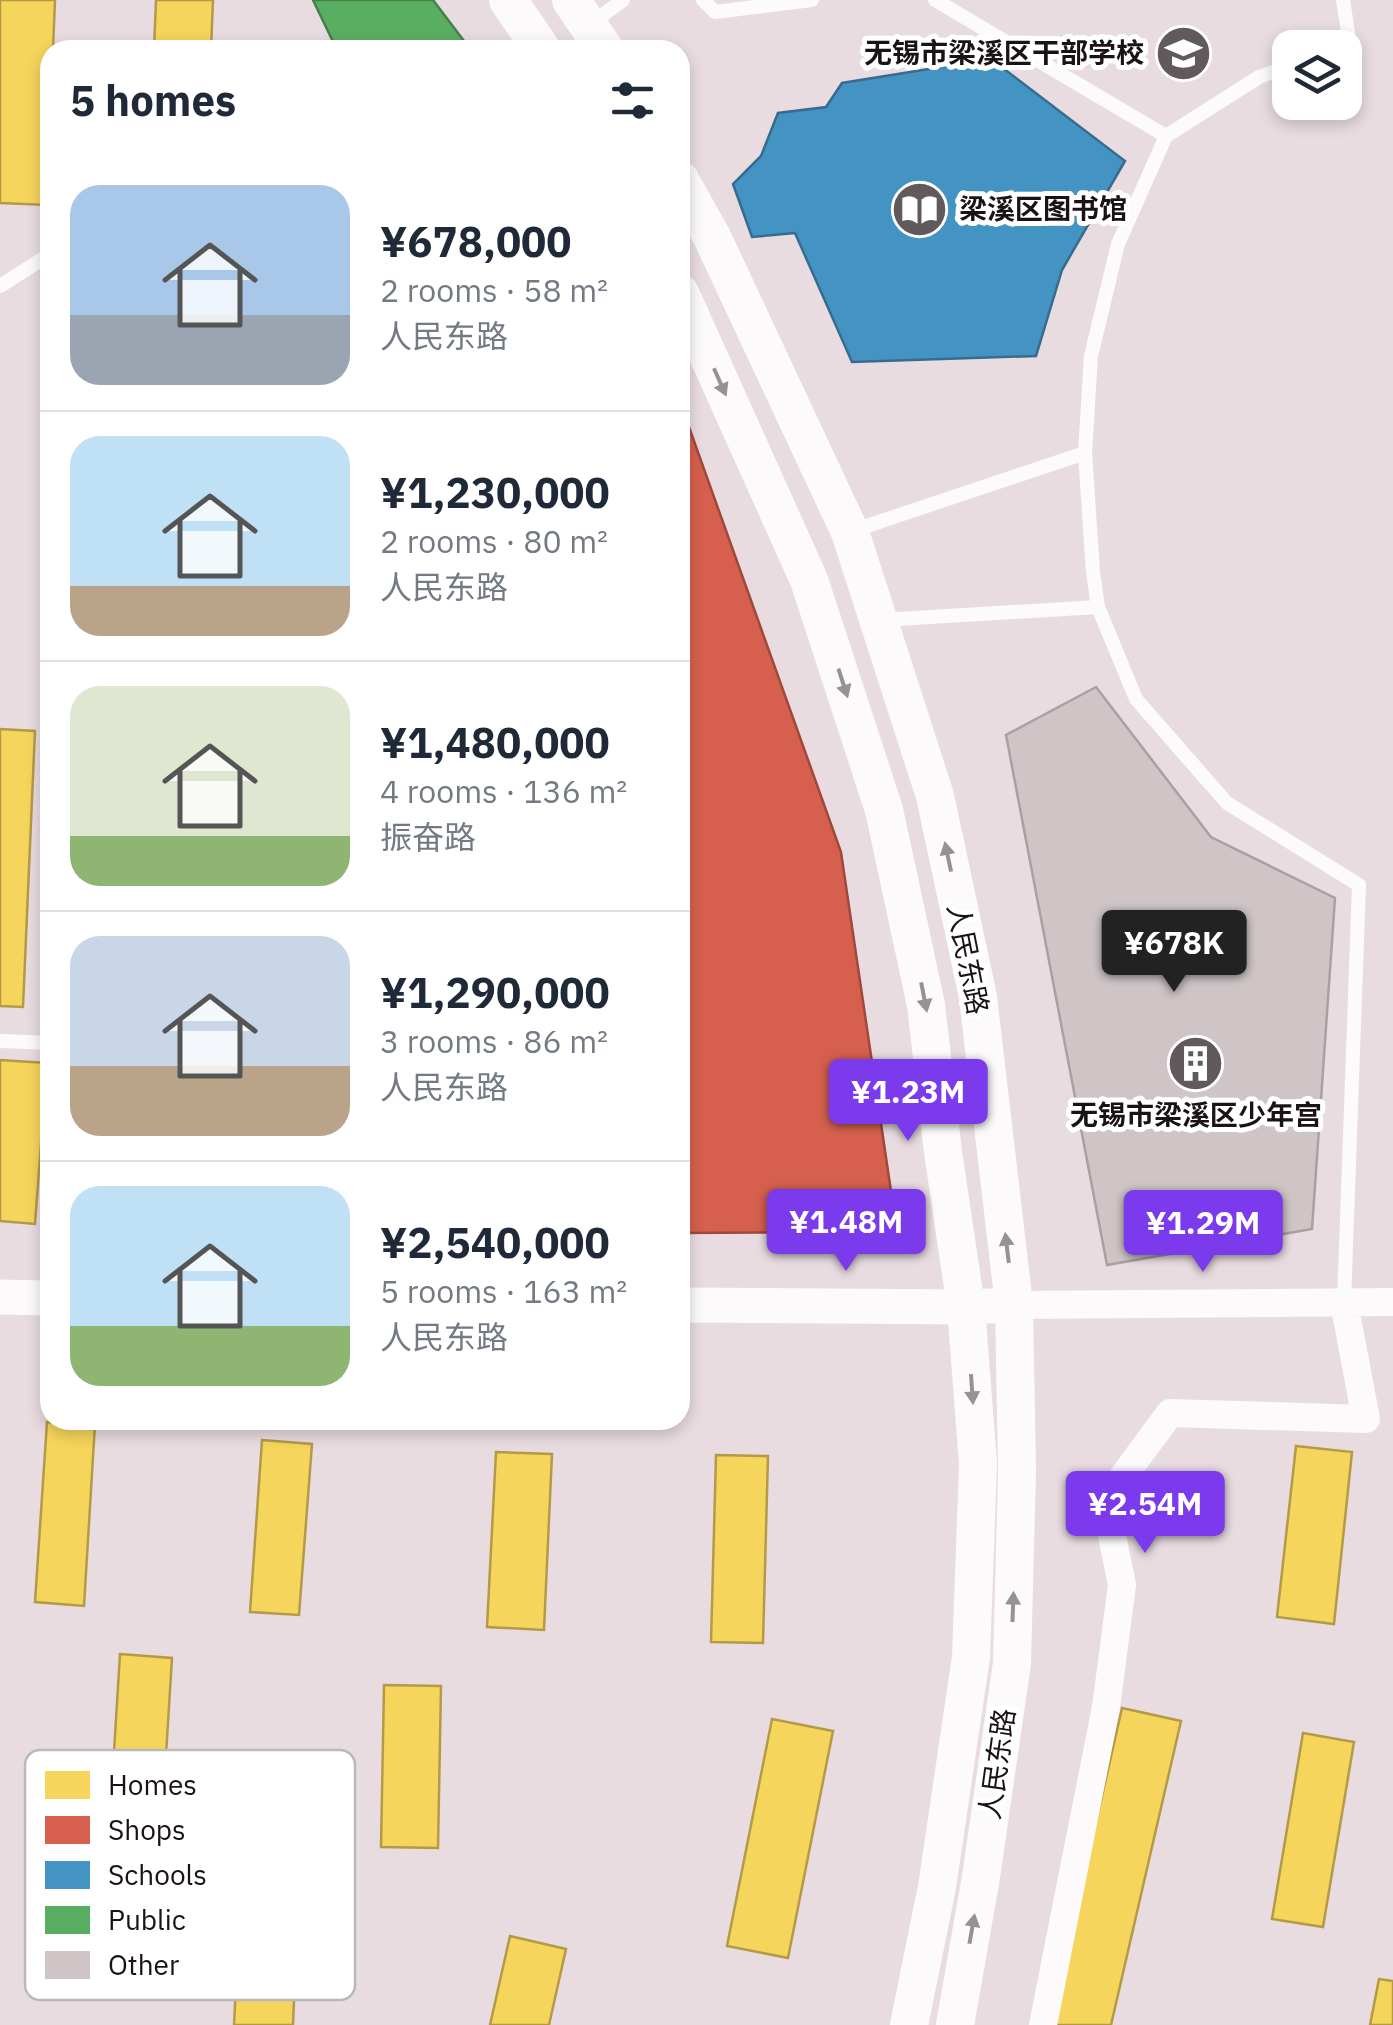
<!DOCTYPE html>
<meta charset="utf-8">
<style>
body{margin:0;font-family:"IBM Plex Sans","Noto Sans SC",sans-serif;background:#f2f2f3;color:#1f2937;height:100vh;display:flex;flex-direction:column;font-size:38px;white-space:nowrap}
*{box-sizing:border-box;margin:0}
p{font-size:32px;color:#747a83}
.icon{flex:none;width:55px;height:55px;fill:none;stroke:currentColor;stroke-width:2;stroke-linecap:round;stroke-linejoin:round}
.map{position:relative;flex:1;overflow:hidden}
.side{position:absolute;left:40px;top:40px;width:650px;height:1390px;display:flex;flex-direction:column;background:#fff;border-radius:30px;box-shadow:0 5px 15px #0003}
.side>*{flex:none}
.buttons{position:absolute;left:1272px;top:30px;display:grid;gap:20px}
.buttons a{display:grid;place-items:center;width:90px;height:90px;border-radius:20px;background:#fff;box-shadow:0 5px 15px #0003;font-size:50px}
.price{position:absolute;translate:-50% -85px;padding:0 22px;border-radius:10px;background:#7c3aed;color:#fff;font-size:32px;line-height:65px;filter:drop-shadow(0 2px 5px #0008)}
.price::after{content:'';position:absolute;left:50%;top:60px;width:30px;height:22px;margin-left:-15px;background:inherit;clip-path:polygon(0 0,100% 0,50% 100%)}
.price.on{background:#222;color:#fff}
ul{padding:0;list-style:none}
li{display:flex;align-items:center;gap:30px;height:250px;padding:0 30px}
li+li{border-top:2px solid #e0e1e3}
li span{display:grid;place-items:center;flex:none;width:280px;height:200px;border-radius:30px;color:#555}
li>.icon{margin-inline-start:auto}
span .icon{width:120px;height:120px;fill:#fffc;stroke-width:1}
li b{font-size:42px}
h2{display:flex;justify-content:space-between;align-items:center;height:120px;padding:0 30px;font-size:42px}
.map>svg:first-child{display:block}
</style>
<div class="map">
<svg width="1393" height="2025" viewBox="0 0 1393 2025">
<rect width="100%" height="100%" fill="#e9dce1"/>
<path fill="#f6d55c" stroke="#b49a47" stroke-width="2.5" d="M 0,0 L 55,0 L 53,50 L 50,50 L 47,205 L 0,203 Z
M 156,0 L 213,0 L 211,50 L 154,50 Z
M 0,729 L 35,731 L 23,1007 L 0,1006 Z
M 0,1060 L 47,1063 L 35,1224 L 0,1221 Z
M 47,1422 L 95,1424 L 84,1606 L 35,1602 Z
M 262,1440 L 312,1444 L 299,1615 L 250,1612 Z
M 1296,1446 L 1352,1452 L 1334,1624 L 1277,1617 Z
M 496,1452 L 552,1454 L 544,1630 L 487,1627 Z
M 716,1455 L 768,1456 L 763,1643 L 711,1642 Z
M 120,1654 L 172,1658 L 161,1836 L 109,1833 Z
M 384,1685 L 441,1686 L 438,1848 L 381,1847 Z
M 1122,1708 L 1181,1721 L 1111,2025 L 1050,2025 Z
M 772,1719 L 833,1731 L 788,1958 L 727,1946 Z
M 1303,1733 L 1354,1742 L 1323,1927 L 1272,1919 Z
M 240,1900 L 298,1902 L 293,2025 L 234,2025 Z
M 510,1936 L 566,1949 L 549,2025 L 490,2025 Z
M 1379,1979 L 1393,1981 L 1393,2025 L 1370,2025 Z"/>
<path fill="#d6604d" stroke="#9e493c" stroke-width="2.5" d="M 680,402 L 841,852 L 897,1232 L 680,1233 Z"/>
<path fill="#4393c3" stroke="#376c8f" stroke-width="2.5" d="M 991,59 L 1125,161 L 1062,270 L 1036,356 L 852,362 L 795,233 L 752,237 L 733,184 L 761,156 L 778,113 L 826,107 L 842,83 Z"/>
<path fill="#5aae61" stroke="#477f4a" stroke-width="2.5" d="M 313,0 L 433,0 L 464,41 L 452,50 L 337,50 Z"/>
<path fill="#cfc5c7" stroke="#aaa0a2" stroke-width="2.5" d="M 1096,687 L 1211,837 L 1335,898 L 1312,1229 L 1107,1265 L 1006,735 Z"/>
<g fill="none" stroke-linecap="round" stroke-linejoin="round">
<path stroke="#fcfafa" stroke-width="14" d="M 703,0 L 715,12 L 812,0
M 935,0 L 1166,136
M 1343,0 L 1350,45 L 1344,48
M 589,25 L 623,0
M 0,286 L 50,254
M 852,531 L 1085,453 L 1091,356 L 1118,244 L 1166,136 L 1259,77 L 1290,66
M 1098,607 L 1136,699 L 1227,803 L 1359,885 L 1344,1302
M 880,620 L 1098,607 L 1093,572 L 1085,453
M 0,1041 L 50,1043"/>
<path stroke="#fcfafa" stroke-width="28" d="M 1014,1305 L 1393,1302
M 1043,2025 L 1106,1707 L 1122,1585 L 1105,1501 L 1170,1413 L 1366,1419 L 1344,1302"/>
<path stroke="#fcfafa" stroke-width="35" d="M 0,1297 L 50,1298
M 680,1305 L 966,1307 L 1014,1305"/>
<path stroke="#fcfafa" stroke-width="38" d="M 508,0 L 542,50
M 571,0 L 605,50
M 680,180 L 712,237 L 850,532 L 935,796 L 978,997 L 1014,1305 L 1017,1470 L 1012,1663 L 981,1877 L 955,2025
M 680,293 L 809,580 L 884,810 L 926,1005 L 943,1152 L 966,1307 L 978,1464 L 971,1657 L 937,1887 L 909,2025"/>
</g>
<defs><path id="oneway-solid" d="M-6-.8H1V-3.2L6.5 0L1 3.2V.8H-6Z" transform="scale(2.5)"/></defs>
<g fill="#969293">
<use href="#oneway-solid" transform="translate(720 382) rotate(66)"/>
<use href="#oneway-solid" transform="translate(843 683) rotate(72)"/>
<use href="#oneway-solid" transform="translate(948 857) rotate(-102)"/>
<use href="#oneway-solid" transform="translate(924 997) rotate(79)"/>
<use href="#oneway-solid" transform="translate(1007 1248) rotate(-97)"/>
<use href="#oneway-solid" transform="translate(972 1389) rotate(86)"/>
<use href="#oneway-solid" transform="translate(1013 1607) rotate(-88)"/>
<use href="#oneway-solid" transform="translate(972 1929) rotate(-80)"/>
</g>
<defs>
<symbol id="school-disc" viewBox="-11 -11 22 22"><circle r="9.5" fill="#62595d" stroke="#fff"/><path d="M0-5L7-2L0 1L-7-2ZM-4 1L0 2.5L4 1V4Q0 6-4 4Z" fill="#fff"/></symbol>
<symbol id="library-disc" viewBox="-11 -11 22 22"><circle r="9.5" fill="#62595d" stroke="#fff"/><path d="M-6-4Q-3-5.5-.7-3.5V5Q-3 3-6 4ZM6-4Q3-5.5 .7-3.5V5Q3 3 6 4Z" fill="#fff"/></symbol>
<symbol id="building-disc" viewBox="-11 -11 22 22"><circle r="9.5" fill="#62595d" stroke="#fff"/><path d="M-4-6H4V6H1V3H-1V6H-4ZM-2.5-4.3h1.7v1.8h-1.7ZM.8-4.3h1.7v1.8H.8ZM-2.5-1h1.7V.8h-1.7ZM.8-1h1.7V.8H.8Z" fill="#fff"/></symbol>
</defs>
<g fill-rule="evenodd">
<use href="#school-disc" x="1152" y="22" width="63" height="63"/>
<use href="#library-disc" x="888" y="178" width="63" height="63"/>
<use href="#building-disc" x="1164" y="1032" width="63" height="63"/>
</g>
<g text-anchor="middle" stroke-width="10" stroke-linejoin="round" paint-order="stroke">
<g font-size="28" font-weight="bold" fill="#1a1216" stroke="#fff" text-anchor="end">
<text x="1144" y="63">无锡市梁溪区干部学校</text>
<text x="959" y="219" text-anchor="start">梁溪区图书馆</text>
<text x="1196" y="1125" text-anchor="middle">无锡市梁溪区少年宫</text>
</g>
<g font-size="28" fill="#1a1216" stroke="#fff">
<text transform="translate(968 959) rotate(79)" y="10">人民东路</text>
<text transform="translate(997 1764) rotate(-82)" y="10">人民东路</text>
</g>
</g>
<rect x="25" y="1750" width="330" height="250" rx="15" fill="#fff" stroke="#bab8b9" stroke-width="2.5"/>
<rect x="45" y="1771" width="45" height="28" fill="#f6d55c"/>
<rect x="45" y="1816" width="45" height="28" fill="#d6604d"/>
<rect x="45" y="1861" width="45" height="28" fill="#4393c3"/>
<rect x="45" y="1906" width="45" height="28" fill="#5aae61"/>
<rect x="45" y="1951" width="45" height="28" fill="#cfc5c7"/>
<g font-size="28" fill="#1a1216">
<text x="108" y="1795">Homes</text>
<text x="108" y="1840">Shops</text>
<text x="108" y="1885">Schools</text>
<text x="108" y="1930">Public</text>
<text x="108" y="1975">Other</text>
</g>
</svg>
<div class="buttons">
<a><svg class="icon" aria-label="layers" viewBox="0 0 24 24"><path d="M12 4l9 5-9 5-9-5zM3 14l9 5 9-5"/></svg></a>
</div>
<b class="price on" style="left:1174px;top:995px">¥678K</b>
<b class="price" style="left:908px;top:1144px">¥1.23M</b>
<b class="price" style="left:846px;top:1274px">¥1.48M</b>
<b class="price" style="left:1203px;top:1275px">¥1.29M</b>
<b class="price" style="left:1145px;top:1556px">¥2.54M</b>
<section class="side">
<h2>5 homes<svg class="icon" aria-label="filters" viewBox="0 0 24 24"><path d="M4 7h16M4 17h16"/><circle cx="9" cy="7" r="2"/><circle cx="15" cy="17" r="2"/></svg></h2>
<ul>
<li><span style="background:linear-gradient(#a9c7e8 65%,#9aa5b1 0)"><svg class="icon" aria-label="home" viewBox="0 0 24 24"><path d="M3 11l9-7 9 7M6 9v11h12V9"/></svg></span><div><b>¥678,000</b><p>2 rooms · 58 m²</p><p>人民东路</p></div></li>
<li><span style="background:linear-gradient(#bfe0f5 75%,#b9a48a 0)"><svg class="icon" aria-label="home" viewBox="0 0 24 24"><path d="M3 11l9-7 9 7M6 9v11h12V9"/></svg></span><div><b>¥1,230,000</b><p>2 rooms · 80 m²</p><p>人民东路</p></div></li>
<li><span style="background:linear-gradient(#dfe7d0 75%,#8fb573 0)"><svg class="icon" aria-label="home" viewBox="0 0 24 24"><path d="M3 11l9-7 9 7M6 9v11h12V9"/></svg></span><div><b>¥1,480,000</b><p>4 rooms · 136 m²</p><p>振奋路</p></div></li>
<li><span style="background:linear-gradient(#c9d6e8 65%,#b9a48a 0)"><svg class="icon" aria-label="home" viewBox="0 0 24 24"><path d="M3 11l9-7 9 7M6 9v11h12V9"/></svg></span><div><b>¥1,290,000</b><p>3 rooms · 86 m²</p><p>人民东路</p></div></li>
<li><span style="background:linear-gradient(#bfe0f5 70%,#8fb573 0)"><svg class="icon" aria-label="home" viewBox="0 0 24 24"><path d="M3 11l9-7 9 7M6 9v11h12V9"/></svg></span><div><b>¥2,540,000</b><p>5 rooms · 163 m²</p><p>人民东路</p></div></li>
</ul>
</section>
</div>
